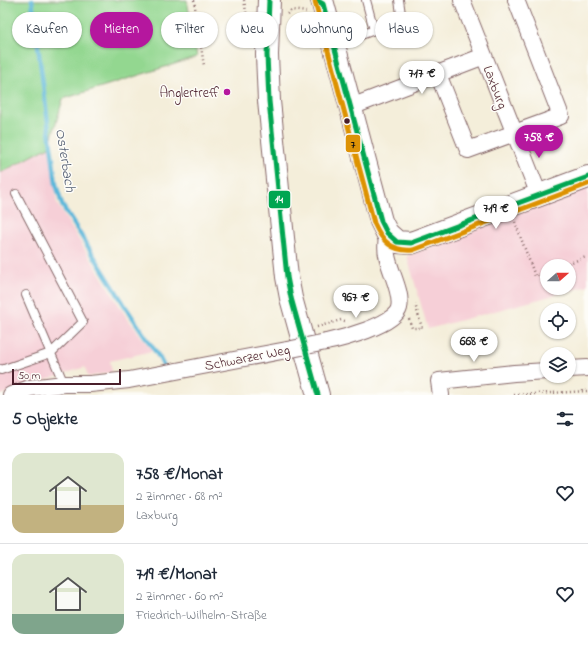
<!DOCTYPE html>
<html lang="de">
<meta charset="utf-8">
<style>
body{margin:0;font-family:"Indie Flower",sans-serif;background:#f6f6f7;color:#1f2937;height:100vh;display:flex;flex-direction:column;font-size:15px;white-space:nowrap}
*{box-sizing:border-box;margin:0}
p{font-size:13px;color:#747a83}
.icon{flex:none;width:22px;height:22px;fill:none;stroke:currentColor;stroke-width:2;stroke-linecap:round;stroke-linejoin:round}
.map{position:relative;height:395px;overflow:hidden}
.drawer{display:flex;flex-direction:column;background:#fff;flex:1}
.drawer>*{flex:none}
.top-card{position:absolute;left:12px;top:12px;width:564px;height:36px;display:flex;gap:8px}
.needle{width:26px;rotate:69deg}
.fabs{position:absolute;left:540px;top:259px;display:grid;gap:8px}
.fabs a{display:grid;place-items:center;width:36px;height:36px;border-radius:50%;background:#fff;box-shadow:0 1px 3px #0004;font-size:20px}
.scale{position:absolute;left:12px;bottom:10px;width:109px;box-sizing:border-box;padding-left:4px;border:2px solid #4a1f2b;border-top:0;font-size:11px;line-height:14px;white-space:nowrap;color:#4a1f2b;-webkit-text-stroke:3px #fdfcf7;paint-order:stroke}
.price{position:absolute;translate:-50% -34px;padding:0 9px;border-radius:14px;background:#fff;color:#222;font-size:13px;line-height:26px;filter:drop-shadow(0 1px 2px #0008)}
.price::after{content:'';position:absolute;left:50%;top:24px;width:12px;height:9px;margin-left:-6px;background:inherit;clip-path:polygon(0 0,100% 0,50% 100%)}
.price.selected{background:#b5179e;color:#fff}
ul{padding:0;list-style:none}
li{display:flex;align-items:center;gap:12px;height:100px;padding:0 12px}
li+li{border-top:1px solid #e0e1e3}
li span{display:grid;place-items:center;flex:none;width:112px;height:80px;border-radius:12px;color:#555}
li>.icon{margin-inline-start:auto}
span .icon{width:48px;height:48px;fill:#fffc;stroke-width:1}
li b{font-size:17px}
h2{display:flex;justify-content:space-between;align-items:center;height:48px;padding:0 12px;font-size:17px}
.chip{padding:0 14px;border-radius:18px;background:#fff;box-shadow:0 1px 3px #0004;font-size:14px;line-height:36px}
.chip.selected{background:#b5179e;color:#fff}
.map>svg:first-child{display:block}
</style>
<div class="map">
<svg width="588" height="395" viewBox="0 0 588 395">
<rect width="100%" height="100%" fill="#fdfcf7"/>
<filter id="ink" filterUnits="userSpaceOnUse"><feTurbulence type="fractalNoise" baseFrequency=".025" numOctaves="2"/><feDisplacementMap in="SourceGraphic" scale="8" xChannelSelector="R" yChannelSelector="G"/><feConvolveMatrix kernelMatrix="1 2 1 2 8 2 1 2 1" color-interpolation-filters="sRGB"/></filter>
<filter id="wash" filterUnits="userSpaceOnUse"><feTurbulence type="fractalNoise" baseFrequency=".012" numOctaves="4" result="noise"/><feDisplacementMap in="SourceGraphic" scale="16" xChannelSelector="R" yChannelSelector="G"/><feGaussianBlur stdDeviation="0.9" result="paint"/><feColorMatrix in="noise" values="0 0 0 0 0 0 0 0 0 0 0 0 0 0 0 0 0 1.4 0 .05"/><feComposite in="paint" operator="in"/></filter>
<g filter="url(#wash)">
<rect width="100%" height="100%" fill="#f4eeda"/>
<path fill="#f6cfd7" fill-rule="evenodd" d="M 49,147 L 57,204 L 125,315 L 152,351 L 110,361 L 112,372 L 88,377 L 85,367 L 0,395 L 0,173 Z
M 588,186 L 588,286 L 428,329 L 407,256 ZM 547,266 L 569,266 L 569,288 L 547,288 Z"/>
<path fill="#93d790" stroke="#6e7b5e" d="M 0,0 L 187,0 L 197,57 L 63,99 L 49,147 L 0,173 Z"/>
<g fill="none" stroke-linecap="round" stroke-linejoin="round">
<path stroke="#5cb7da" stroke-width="4.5" d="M 32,0 L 56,184 L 62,205 L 127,309 L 159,357 L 164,367"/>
</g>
</g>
<g filter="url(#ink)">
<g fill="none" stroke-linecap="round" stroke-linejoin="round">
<defs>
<path id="lane" d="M 366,0 L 374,30
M 335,45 L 395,22 L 401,14 L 399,0
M 26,295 L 64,384
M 0,369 L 1,370 L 51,353 L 83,322 L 16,194"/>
<path id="street" d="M 462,0 L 539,195
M 438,74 L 468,150 L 561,116 L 516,0
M 351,107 L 484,56
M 326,342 C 341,339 395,325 399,308 C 403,293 389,270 387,255 C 385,248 387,240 387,233
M 569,369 L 588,368
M 11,395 L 30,388 L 64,384 L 90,384 L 129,380 L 287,350
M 441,395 L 439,381 L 514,373 L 547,371"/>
<path id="secondary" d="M 269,0 L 267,55 L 269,101 L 287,277 L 291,298 L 318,395
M 322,0 L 381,221 L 387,233 L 397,242 L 411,243 L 588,177"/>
</defs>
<use href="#lane" stroke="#866768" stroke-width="10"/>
<use href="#street" stroke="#866768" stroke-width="18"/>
<use href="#secondary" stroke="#866768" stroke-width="24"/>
<path stroke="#866768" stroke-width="2.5" stroke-dasharray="1 3" stroke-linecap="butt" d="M 194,0 L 204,66
M 244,0 L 249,29
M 287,14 L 292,10 L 306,12
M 515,222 L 535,276 L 547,271
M 561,266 L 586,257
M 409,319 L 412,328 L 422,328 L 415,304
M 317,327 L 341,320 L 345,321
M 514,395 L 588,391"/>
<use href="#lane" stroke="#fff" stroke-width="8"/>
<use href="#street" stroke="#fff" stroke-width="16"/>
<use href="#secondary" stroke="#fff" stroke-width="22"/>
<defs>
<path id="street-bridge" d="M 287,350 L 326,342"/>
</defs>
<use href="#street-bridge" stroke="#866768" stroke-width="18" stroke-linecap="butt"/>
<use href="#street-bridge" stroke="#fff" stroke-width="16"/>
<defs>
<path id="bus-1" d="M 269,0 L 267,55 L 269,101 L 287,277 L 291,298 L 318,395
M 316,0 L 323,4 L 381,221 L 387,233 L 397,242 L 411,243 L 588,177"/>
<path id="bus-2" d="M 315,2 L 374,223 C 382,241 392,252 413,250 L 588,184"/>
</defs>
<use href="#bus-1" stroke="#fdfcf7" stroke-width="8"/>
<use href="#bus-2" stroke="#fdfcf7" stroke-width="8"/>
<use href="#bus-1" stroke="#00a651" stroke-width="5"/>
<use href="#bus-2" stroke="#dd9206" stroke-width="5"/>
</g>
</g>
<circle fill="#b5179e" stroke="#fdfcf7" stroke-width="1.5" cx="227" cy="92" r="4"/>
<circle fill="#4a1f2b" stroke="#fdfcf7" stroke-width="1.5" cx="347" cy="121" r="3.5"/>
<g text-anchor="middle" stroke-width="3" stroke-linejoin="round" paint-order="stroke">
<g font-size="14" fill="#4a1f2b" stroke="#fdfcf7">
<text transform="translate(496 87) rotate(69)" y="5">Laxburg</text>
<text transform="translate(247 357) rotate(-11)" y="5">Schwarzer Weg</text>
</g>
<g font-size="14" fill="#4a1f2b" stroke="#fdfcf7" text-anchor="end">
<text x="219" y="97">Anglertreff</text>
</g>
<g font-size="15" font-style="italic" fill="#515c71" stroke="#fdfcf7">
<text transform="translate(66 160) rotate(81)" y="5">Osterbach</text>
</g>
</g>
<g stroke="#fdfcf7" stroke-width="1.5">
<rect x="345" y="134" width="16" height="19" rx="4" fill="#dd9206"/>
<rect x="268" y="190" width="23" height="19" rx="4" fill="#00a651"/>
</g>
<g font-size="11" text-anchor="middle" font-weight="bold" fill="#fff">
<text x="279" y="203">14</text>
</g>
<g font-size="11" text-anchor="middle" font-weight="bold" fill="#111">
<text x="353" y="148">7</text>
</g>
</svg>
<div class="fabs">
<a><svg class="needle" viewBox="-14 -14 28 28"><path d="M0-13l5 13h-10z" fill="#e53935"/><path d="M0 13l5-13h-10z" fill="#747a83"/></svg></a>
<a><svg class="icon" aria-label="locate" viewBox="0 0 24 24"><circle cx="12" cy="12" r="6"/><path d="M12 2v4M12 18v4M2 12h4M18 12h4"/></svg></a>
<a><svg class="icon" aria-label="layers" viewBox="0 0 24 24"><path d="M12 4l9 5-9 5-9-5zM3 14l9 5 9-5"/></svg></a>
</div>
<div class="scale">50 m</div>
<b class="price" style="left:422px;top:95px">717 €</b>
<b class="price selected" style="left:539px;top:159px">758 €</b>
<b class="price" style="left:496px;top:230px">719 €</b>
<b class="price" style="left:356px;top:319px">967 €</b>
<b class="price" style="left:474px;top:363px">668 €</b>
<div class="top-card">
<a class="chip">Kaufen</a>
<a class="chip selected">Mieten</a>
<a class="chip">Filter</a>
<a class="chip">Neu</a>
<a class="chip">Wohnung</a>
<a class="chip">Haus</a>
</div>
</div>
<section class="drawer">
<h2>5 Objekte<svg class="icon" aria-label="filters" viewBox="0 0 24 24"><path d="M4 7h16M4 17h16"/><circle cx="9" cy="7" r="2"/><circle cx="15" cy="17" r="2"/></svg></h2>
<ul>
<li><span style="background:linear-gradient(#dfe7d0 65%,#c2b280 0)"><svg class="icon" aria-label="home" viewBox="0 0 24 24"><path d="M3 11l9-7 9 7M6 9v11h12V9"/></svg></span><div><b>758 €/Monat</b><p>2 Zimmer · 68 m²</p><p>Laxburg</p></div><svg class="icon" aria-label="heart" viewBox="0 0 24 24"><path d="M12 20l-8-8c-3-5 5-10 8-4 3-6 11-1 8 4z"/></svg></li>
<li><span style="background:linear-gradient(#dfe7d0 75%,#7fa58c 0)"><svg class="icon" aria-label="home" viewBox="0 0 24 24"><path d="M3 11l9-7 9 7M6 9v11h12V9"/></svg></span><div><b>719 €/Monat</b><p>2 Zimmer · 60 m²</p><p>Friedrich-Wilhelm-Straße</p></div><svg class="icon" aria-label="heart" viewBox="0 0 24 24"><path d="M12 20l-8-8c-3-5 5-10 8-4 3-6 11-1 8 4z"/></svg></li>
</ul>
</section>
